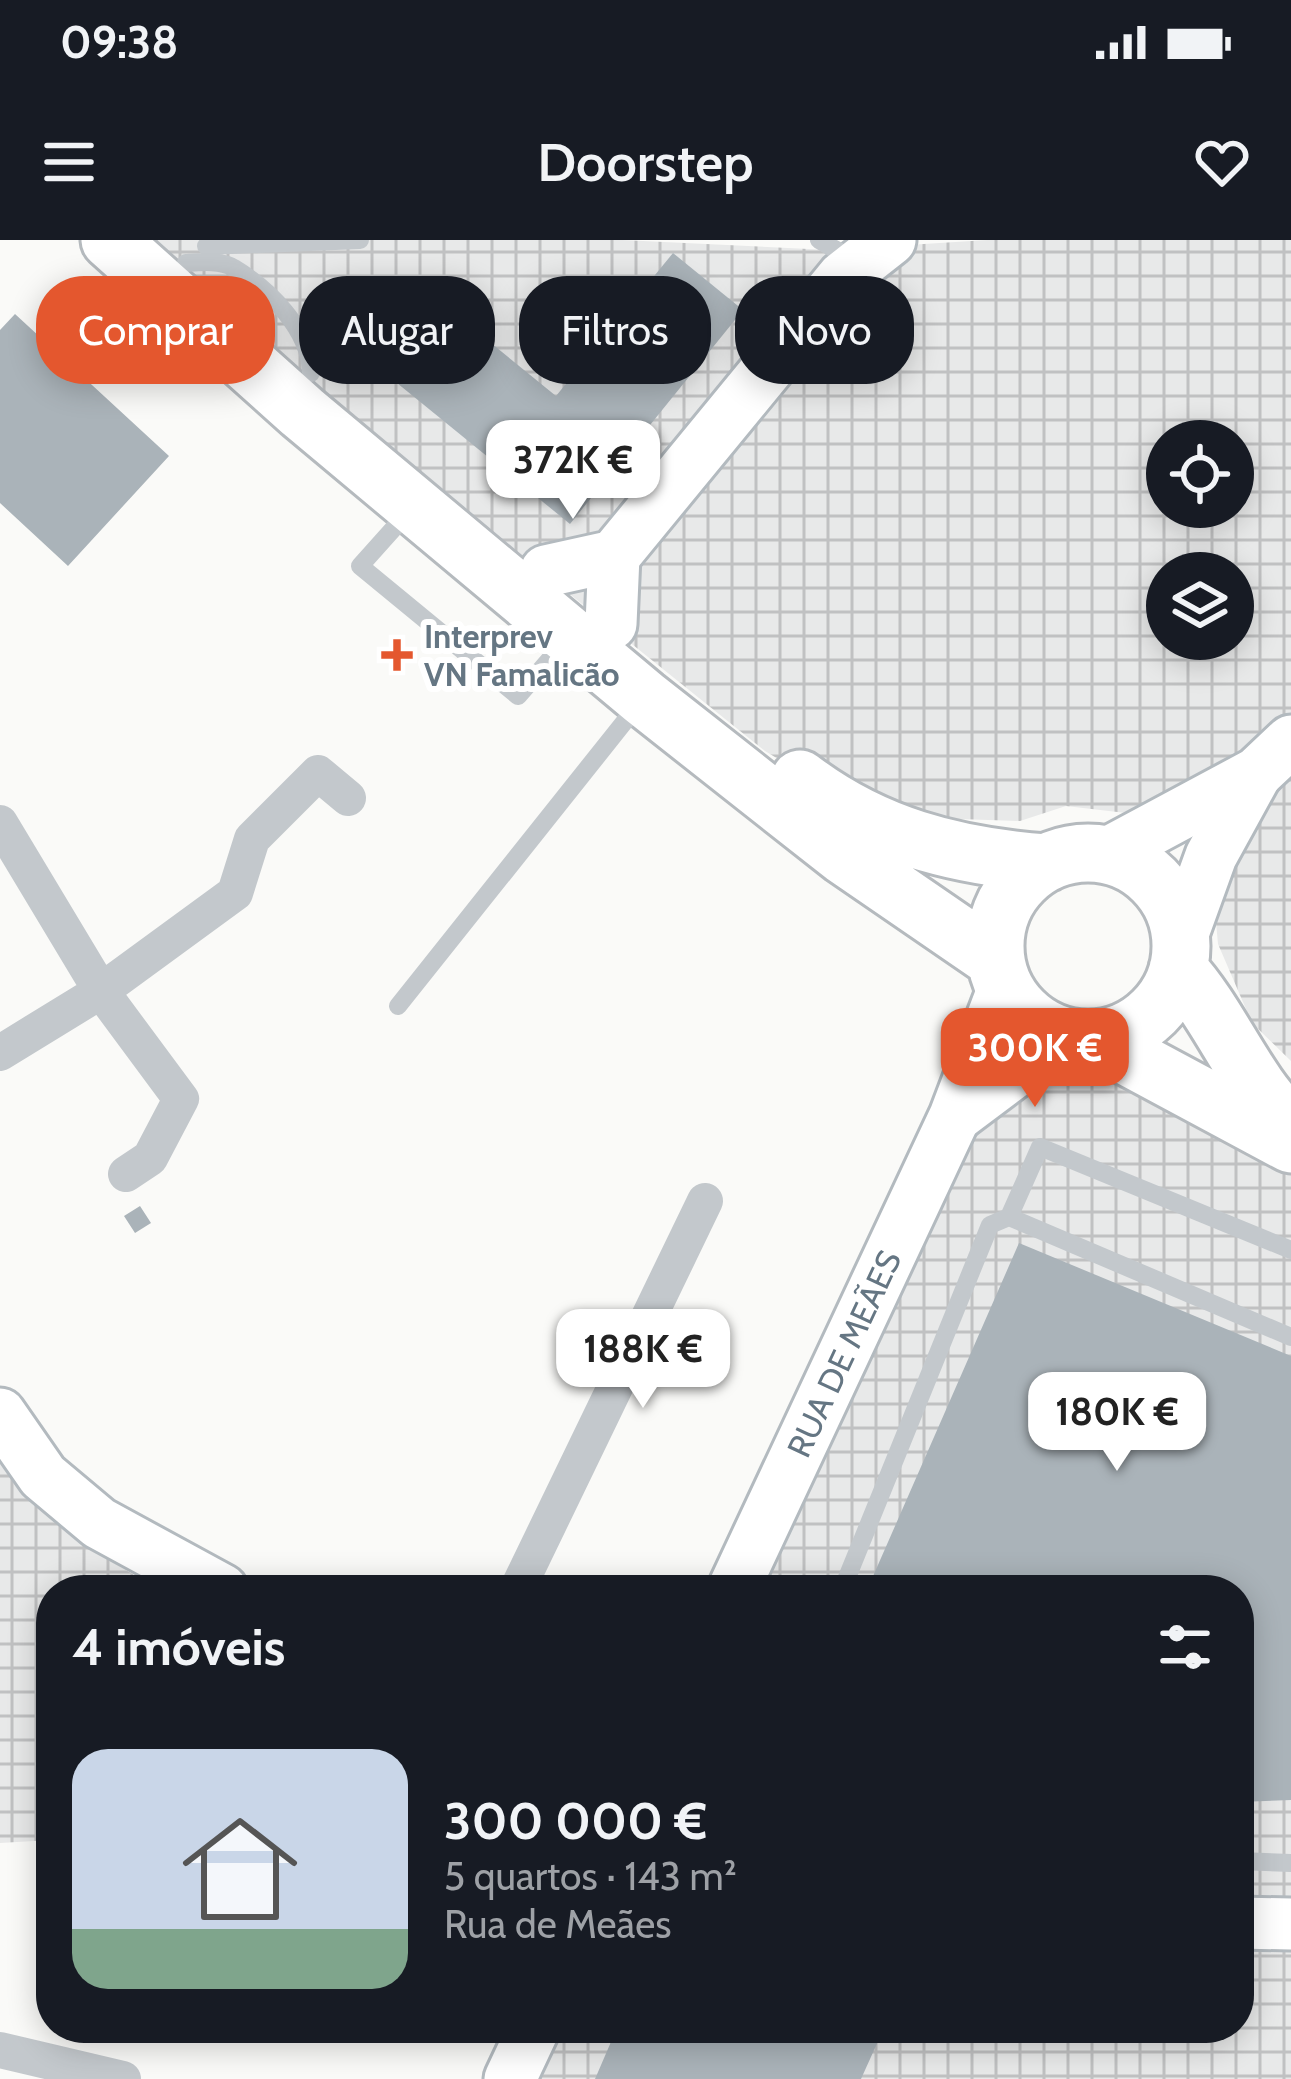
<!DOCTYPE html>
<html lang="pt">
<meta charset="utf-8">
<style>
body{margin:0;font-family:Cabin,sans-serif;background:#242831;color:#f1f3f6;height:100vh;display:flex;flex-direction:column;font-size:45px;white-space:nowrap}
*{box-sizing:border-box;margin:0}
p{font-size:39px;color:#9ea1a6}
.icon{flex:none;width:66px;height:66px;fill:none;stroke:currentColor;stroke-width:2;stroke-linecap:round;stroke-linejoin:round}
.map{position:relative;flex:1;overflow:hidden}
.details{position:absolute;left:36px;top:1335px;width:1218px;height:468px;display:flex;flex-direction:column;background:#171b24;border-radius:48px;box-shadow:0 6px 30px #0003}
.details>*{flex:none}
.hud{position:absolute;left:36px;top:36px;width:1221px;height:108px;display:flex;gap:24px}
.controls{position:absolute;left:1146px;top:180px;display:grid;gap:24px}
.controls a{display:grid;place-items:center;width:108px;height:108px;border-radius:50%;background:#171b24;box-shadow:0 6px 30px #0003;font-size:60px}
.price{position:absolute;translate:-50% -102px;padding:0 27px;border-radius:24px;background:#fff;color:#222;font-size:39px;line-height:78px;filter:drop-shadow(0 3px 6px #0008)}
.price::after{content:'';position:absolute;left:50%;top:72px;width:36px;height:27px;margin-left:-18px;background:inherit;clip-path:polygon(0 0,100% 0,50% 100%)}
.price.selected{background:#e4572e;color:#fff}
ul{padding:0;list-style:none}
li{display:flex;align-items:center;gap:36px;height:300px;padding:0 36px}
li span{display:grid;place-items:center;flex:none;width:336px;height:240px;border-radius:36px;color:#555}
li>.icon{margin-inline-start:auto}
span .icon{width:144px;height:144px;fill:#fffc;stroke-width:1}
li b{font-size:51px}
h2{display:flex;justify-content:space-between;align-items:center;height:144px;padding:0 36px;font-size:51px}
.tag{padding:0 42px;border-radius:48px;background:#171b24;box-shadow:0 6px 30px #0003;font-size:42px;line-height:108px}
.tag.selected{background:#e4572e;color:#fff}
.status{display:flex;justify-content:space-between;align-items:center;height:84px;padding:0 60px;background:#171b24;direction:ltr}
.status svg{height:33px;fill:currentColor}
header{display:flex;justify-content:space-between;align-items:center;height:156px;padding:0 36px;background:#171b24;font-size:54px;font-weight:600}
.map>svg:first-child{display:block}
</style>
<div class="status"><b>09:38</b><svg viewBox="0 0 49 12"><path d="M0 12V9h3v3zM5 12V6h3v6zM10 12V3h3v9zM15 12V0h3v12zM26 1h20v11H26zM47 4h2v5h-2z"/></svg></div>
<header><svg class="icon" aria-label="menu" viewBox="0 0 24 24"><path d="M4 6h16M4 12h16M4 18h16"/></svg>Doorstep<svg class="icon" aria-label="heart" viewBox="0 0 24 24"><path d="M12 20l-8-8c-3-5 5-10 8-4 3-6 11-1 8 4z"/></svg></header>
<div class="map">
<svg width="1291" height="1839" viewBox="0 0 1291 1839">
<defs>
<pattern id="industrial-grid" width="8" height="8" patternUnits="userSpaceOnUse" patternTransform="scale(3)"><rect width="8" height="8" fill="#e8e9e9"/><path d="M0 4h8M4 0v8" fill="none" stroke="#c0c1c2"/></pattern>
</defs>
<rect width="100%" height="100%" fill="#fafaf8"/>
<path fill="url(#industrial-grid)" fill-rule="evenodd" d="M 135,0 L 622,0 L 829,10 L 987,0 L 1291,0 L 1291,821 L 1252,783 L 1218,704 L 1214,661 L 1237,586 L 1066,566 L 1020,581 L 929,578 L 831,551 L 765,511 L 174,36 ZM 1167,201 L 1233,201 L 1233,267 L 1167,267 ZM 1167,333 L 1233,333 L 1233,399 L 1167,399 Z
M 1085,820 L 1291,930 L 1291,1839 L 528,1839 L 551,1788 L 1239,1788 L 1239,1350 L 749,1350 L 969,893 L 1001,849 Z
M 0,1215 L 50,1271 L 106,1318 L 159,1350 L 51,1350 L 51,1600 L 0,1603 Z"/>
<path fill="#aab3b9" d="M 673,13 L 743,70 L 570,284 L 354,108 L 411,38 L 556,156 Z
M 585,39 L 599,46 L 589,68 L 574,61 Z
M 15,74 L 169,216 L 68,326 L 0,263 L 0,90 Z
M 140,966 L 151,983 L 135,993 L 124,976 Z
M 1019,1003 L 1291,1116 L 1291,1560 L 1239,1562 L 1239,1350 L 867,1350 Z
M 617,1788 L 884,1788 L 861,1839 L 595,1839 Z"/>
<g fill="none" stroke-linecap="round" stroke-linejoin="round">
<defs>
<g id="secondary">
<path d="M 546,331 L 614,316 L 843,37 L 890,0"/>
<path d="M 611,384 L 614,316"/>
<path d="M 1106,614 L 1257,533 L 1291,501"/>
<path d="M 1181,699 L 1211,616 L 1256,534"/>
<path d="M 956,876 L 1029,821 L 1070,798"/>
<path d="M 0,1174 L 43,1236 L 99,1283 L 222,1350"/>
<path id="s1" d="M 733,1350 L 955,876 L 1004,747"/>
<path d="M 1239,1683 L 1291,1684"/>
<path d="M 510,1839 L 534,1788"/>
</g>
<path id="primary" d="M 110,0 L 302,172 L 644,458 L 843,615 L 996,720
M 800,539 C 873,595 954,616 1046,623
M995 706a93 93 0 1 1 186 0a93 93 0 1 1-186 0Z
M 1178,729 C 1222,777 1243,841 1291,886
M 1097,800 L 1291,904"/>
</defs>
<use href="#secondary" stroke="#b3babf" stroke-width="57"/>
<use href="#primary" stroke="#b5babe" stroke-width="63"/>
<path stroke="#c3c8cc" stroke-width="18" d="M 819,0 L 857,22
M 206,6 L 360,0
M 186,23 C 201,22 220,20 234,28 C 270,50 310,90 311,133
M 411,269 L 360,326 L 518,456 L 564,403
M 398,766 L 641,461
M 1291,1010 L 1040,907 L 1009,977 L 1291,1097
M 842,1350 L 990,985 L 1009,977
M 1239,1621 L 1291,1623"/>
<path stroke="#c3c8cc" stroke-width="36" d="M 0,583 L 101,751 L 181,859 L 150,918 L 126,934
M 0,813 L 101,751 L 235,653 L 252,599 L 318,533 L 348,558
M 517,1350 L 705,961
M 0,1810 L 123,1839"/>
<use href="#secondary" stroke="#fff" stroke-width="51"/>
<use href="#primary" stroke="#fff" stroke-width="57"/>
</g>
<path fill="#e4572e" stroke="#fff" stroke-width="4.5" d="M391 397h12v12h12v12h-12v12h-12v-12h-12v-12h12z"/>
<g text-anchor="middle" stroke-width="12" stroke-linejoin="round" paint-order="stroke">
<g font-size="33" font-weight="bold" fill="#657683" stroke="#fff" text-anchor="start">
<text x="424" y="408">Interprev<tspan x="424" dy="38">VN Famalicão</tspan></text>
</g>
<g font-size="33" fill="#657683" stroke="#fff">
<text dy="12" stroke="none"><textPath href="#s1" startOffset="261">RUA DE MEÃES</textPath></text>
</g>
</g>
</svg>
<div class="controls">
<a><svg class="icon" aria-label="locate" viewBox="0 0 24 24"><circle cx="12" cy="12" r="6"/><path d="M12 2v4M12 18v4M2 12h4M18 12h4"/></svg></a>
<a><svg class="icon" aria-label="layers" viewBox="0 0 24 24"><path d="M12 4l9 5-9 5-9-5zM3 14l9 5 9-5"/></svg></a>
</div>
<b class="price" style="left:573px;top:282px">372K €</b>
<b class="price selected" style="left:1035px;top:870px">300K €</b>
<b class="price" style="left:643px;top:1171px">188K €</b>
<b class="price" style="left:1117px;top:1234px">180K €</b>
<div class="hud">
<a class="tag selected">Comprar</a>
<a class="tag">Alugar</a>
<a class="tag">Filtros</a>
<a class="tag">Novo</a>
</div>
<section class="details">
<h2>4 imóveis<svg class="icon" aria-label="filters" viewBox="0 0 24 24"><path d="M4 7h16M4 17h16"/><circle cx="9" cy="7" r="2"/><circle cx="15" cy="17" r="2"/></svg></h2>
<ul>
<li><span style="background:linear-gradient(#c9d6e8 75%,#7fa58c 0)"><svg class="icon" aria-label="home" viewBox="0 0 24 24"><path d="M3 11l9-7 9 7M6 9v11h12V9"/></svg></span><div><b>300 000 €</b><p>5 quartos · 143 m²</p><p>Rua de Meães</p></div></li>
</ul>
</section>
</div>
